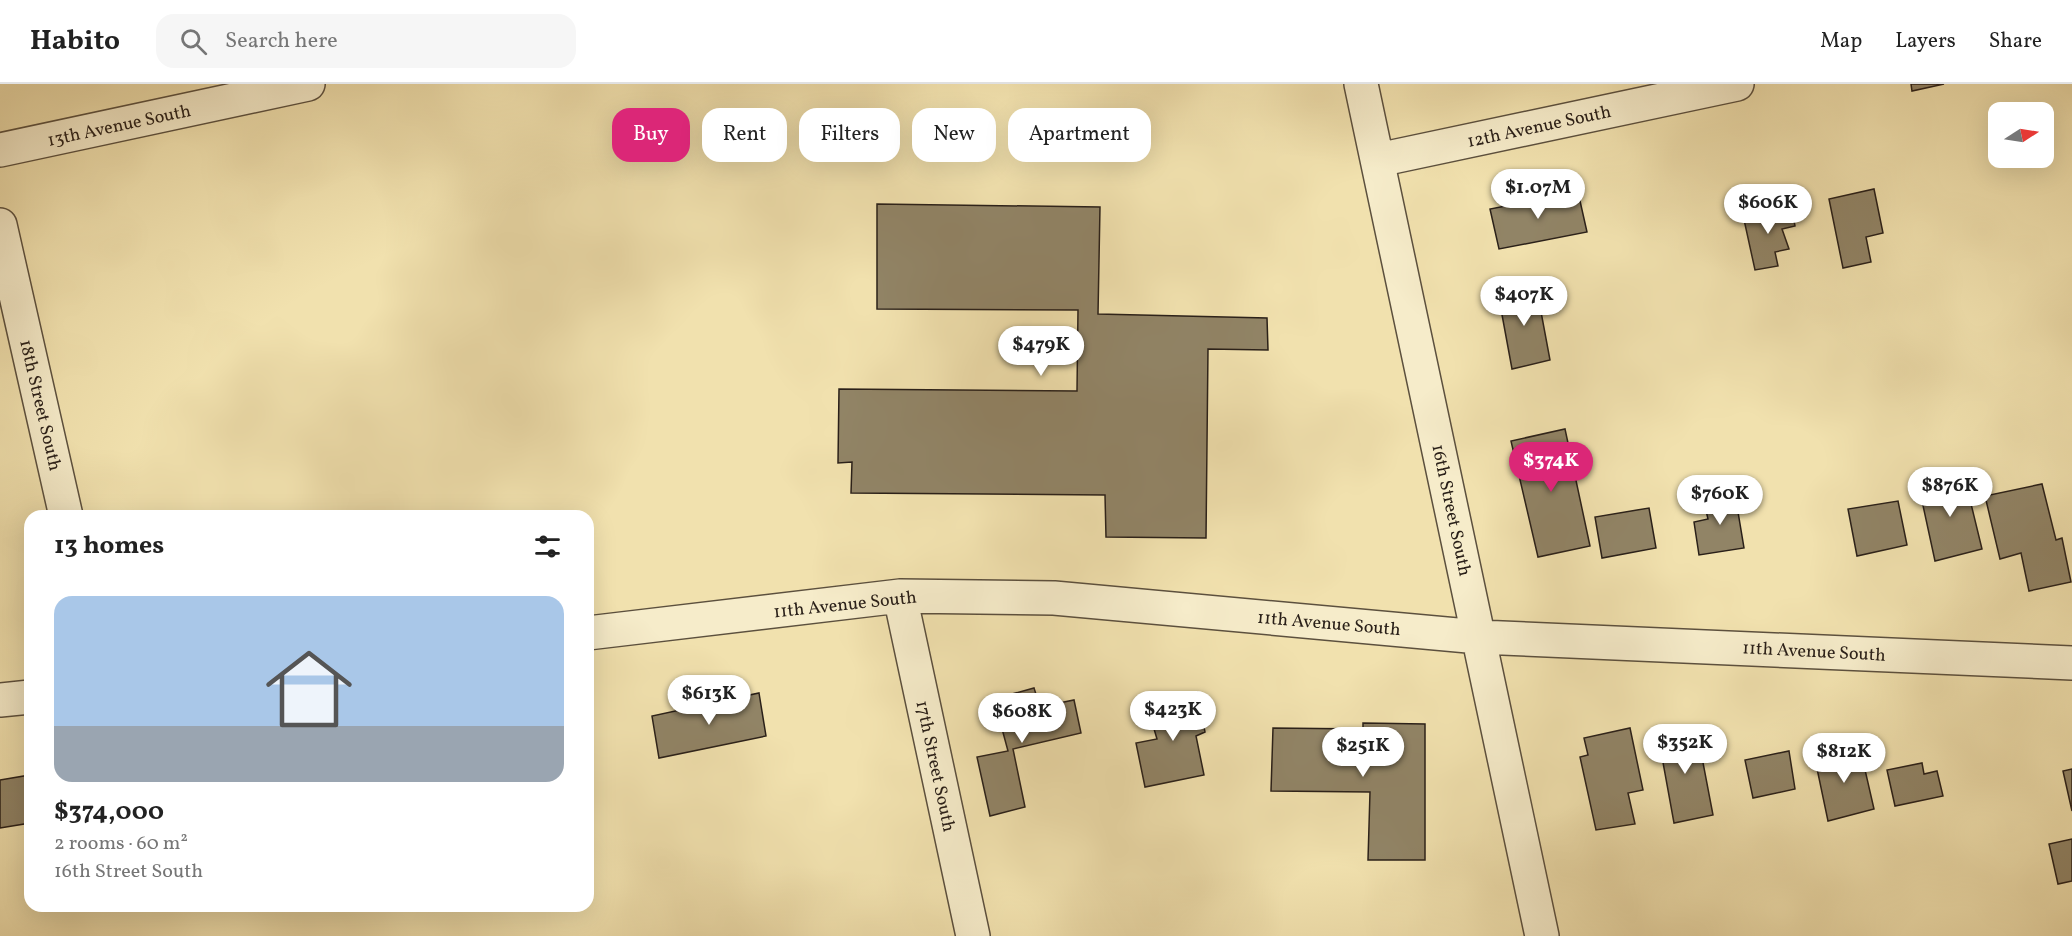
<!DOCTYPE html>
<meta charset="utf-8">
<style>
body{margin:0;font-family:Vollkorn,serif;background:#f6f6f6;color:#222;height:100vh;display:flex;flex-direction:column;font-size:22px;white-space:nowrap}
*{box-sizing:border-box;margin:0}
p{font-size:20px;color:#767676}
.icon{flex:none;width:33px;height:33px;fill:none;stroke:currentColor;stroke-width:2;stroke-linecap:round;stroke-linejoin:round}
.map{position:relative;flex:1;overflow:hidden}
.sheet{position:absolute;left:24px;top:426px;width:570px;height:402px;display:flex;flex-direction:column;background:#fff;border-radius:18px;box-shadow:0 6px 24px #0002}
.sheet>*{flex:none}
.banner{position:absolute;left:612px;top:24px;width:570px;height:54px;display:flex;gap:12px}
.needle{width:39px;rotate:78deg}
.fabs{position:absolute;left:1988px;top:18px;display:grid;gap:12px}
.fabs a{display:grid;place-items:center;width:66px;height:66px;border-radius:12px;background:#fff;box-shadow:0 6px 24px #0002;font-size:30px}
.price{position:absolute;translate:-50% -51px;padding:0 14px;border-radius:21px;background:#fff;color:#222;font-size:20px;line-height:39px;filter:drop-shadow(0 2px 3px #0008)}
.price::after{content:'';position:absolute;left:50%;top:36px;width:18px;height:14px;margin-left:-9px;background:inherit;clip-path:polygon(0 0,100% 0,50% 100%)}
.price.current{background:#db2777;color:#fff}
ul{padding:0;list-style:none}
li{display:grid;align-content:center;gap:12px;height:318px;padding:0 30px}
li span{display:grid;place-items:center;height:186px;border-radius:18px;color:#555}
li>.icon{margin-inline-start:auto}
span .icon{width:108px;height:108px;fill:#fffc;stroke-width:1}
li b{font-size:26px}
h2{display:flex;justify-content:space-between;align-items:center;height:72px;padding:0 30px;font-size:26px}
.chip{padding:0 21px;border-radius:18px;background:#fff;box-shadow:0 6px 24px #0002;font-size:21px;line-height:54px}
.chip.current{background:#db2777;color:#fff}
header{display:flex;align-items:center;gap:36px;box-sizing:border-box;height:84px;padding:0 30px;background:#fff;border-bottom:2px solid #e0e0e0}
header strong{font-size:28px}
nav{display:flex;gap:33px;margin-inline-start:auto;font-size:21px}
.search{width:420px;height:54px;background:#f6f6f6;display:flex;align-items:center;gap:15px;box-sizing:border-box;padding:0 21px;border-radius:18px;color:#767676;font-size:22px}
.map>svg:first-child{display:block}
</style>
<header>
<strong>Habito</strong>
<div class="search"><svg class="icon" aria-label="search" viewBox="0 0 24 24"><circle cx="10" cy="10" r="6"/><path d="M15 15l6 6"/></svg>Search here</div>
<nav><a>Map</a><a>Layers</a><a>Share</a></nav>
</header>
<div class="map">
<svg width="2072" height="852" viewBox="0 0 2072 852">
<rect width="100%" height="100%" fill="#f1e1ae"/>
<filter id="stains"><feTurbulence type="fractalNoise" baseFrequency=".00333" numOctaves="4"/><feColorMatrix values="0 0 0 0 .2 0 0 0 0 .09 0 0 0 0 .02 0 0 0 .5 -.17"/></filter>
<radialGradient id="worn" r=".72"><stop offset=".6" stop-color="#630" stop-opacity="0"/><stop offset="1" stop-color="#630" stop-opacity=".3"/></radialGradient>
<path fill="#918466" stroke="#2a2019" stroke-width="1.5" d="M 1911,0 L 1944,0 L 1912,7 Z
M 1874,105 L 1883,149 L 1866,153 L 1871,178 L 1843,184 L 1829,115 Z
M 1578,108 L 1587,148 L 1499,165 L 1490,125 Z
M 877,120 L 1100,123 L 1098,230 L 1267,234 L 1268,266 L 1208,265 L 1206,454 L 1106,453 L 1105,411 L 851,409 L 852,378 L 838,379 L 839,305 L 1077,307 L 1078,226 L 877,225 Z
M 1791,121 L 1795,142 L 1782,145 L 1789,165 L 1775,168 L 1778,182 L 1755,186 L 1743,131 Z
M 1536,201 L 1550,276 L 1512,285 L 1498,209 Z
M 1565,345 L 1590,462 L 1538,473 L 1511,357 Z
M 1964,391 L 1982,465 L 1935,477 L 1919,403 Z
M 2042,400 L 2056,456 L 2062,454 L 2071,498 L 2029,507 L 2021,469 L 2000,475 L 1985,412 Z
M 1735,410 L 1744,464 L 1699,471 L 1694,438 L 1708,435 L 1703,414 Z
M 1898,417 L 1907,461 L 1857,472 L 1848,425 Z
M 1649,424 L 1656,464 L 1602,474 L 1595,433 Z
M 1034,604 L 1040,623 L 1074,616 L 1081,649 L 1013,665 L 1025,723 L 990,732 L 977,673 L 1008,667 L 994,615 Z
M 1197,608 L 1205,648 L 1196,652 L 1204,691 L 1145,703 L 1136,659 L 1157,655 L 1147,621 Z
M 759,609 L 766,652 L 659,674 L 652,632 Z
M 1363,639 L 1425,640 L 1425,776 L 1368,776 L 1370,708 L 1271,707 L 1273,644 L 1363,645 Z
M 1696,642 L 1713,731 L 1674,739 L 1658,651 Z
M 1630,644 L 1643,706 L 1628,709 L 1635,740 L 1596,746 L 1580,673 L 1588,671 L 1584,654 Z
M 1860,664 L 1874,725 L 1828,737 L 1815,675 Z
M 1789,667 L 1795,705 L 1753,714 L 1745,676 Z
M 1922,679 L 1924,690 L 1937,687 L 1943,712 L 1895,722 L 1887,686 Z
M 2072,685 L 2072,727 L 2063,687 Z
M 30,691 L 30,739 L 0,744 L 0,696 Z
M 2072,755 L 2072,797 L 2058,800 L 2049,760 Z"/>
<g fill="none" stroke-linecap="round" stroke-linejoin="round">
<defs>
<path id="street" d="M 1361,0 L 1542,852
M 0,66 L 308,0
M 1378,76 L 1737,0
M 0,141 L 66,432
M 900,512 L 973,852
M 588,549 L 900,512 L 1054,514 L 1479,553 L 2072,579
M 0,616 L 30,613"/>
</defs>
<use href="#street" stroke="#5c503e" stroke-width="36"/>
<use href="#street" stroke="#f6ecca" stroke-width="33"/>
</g>
<g text-anchor="middle" stroke-width="6" stroke-linejoin="round" paint-order="stroke">
<g font-size="18" fill="#2a2019" stroke="#f6ecca">
<text transform="translate(119 41) rotate(-12)" y="6">13th Avenue South</text>
<text transform="translate(1539 42) rotate(-12)" y="6">12th Avenue South</text>
<text transform="translate(41 321) rotate(77)" y="6">18th Street South</text>
<text transform="translate(1452 426) rotate(78)" y="6">16th Street South</text>
<text transform="translate(845 520) rotate(-6)" y="6">11th Avenue South</text>
<text transform="translate(1329 539) rotate(5)" y="6">11th Avenue South</text>
<text transform="translate(1814 567) rotate(3)" y="6">11th Avenue South</text>
<text transform="translate(936 682) rotate(78)" y="6">17th Street South</text>
</g>
</g>
<rect width="100%" height="100%" filter="url(#stains)"/>
<rect width="100%" height="100%" fill="url(#worn)"/>
</svg>
<div class="fabs">
<a><svg class="needle" viewBox="-14 -14 28 28"><path d="M0-13l5 13h-10z" fill="#e53935"/><path d="M0 13l5-13h-10z" fill="#767676"/></svg></a>
</div>
<b class="price" style="left:1538px;top:136px">$1.07M</b>
<b class="price" style="left:1768px;top:151px">$606K</b>
<b class="price" style="left:1524px;top:243px">$407K</b>
<b class="price" style="left:1041px;top:293px">$479K</b>
<b class="price current" style="left:1551px;top:409px">$374K</b>
<b class="price" style="left:1950px;top:434px">$876K</b>
<b class="price" style="left:1720px;top:442px">$760K</b>
<b class="price" style="left:709px;top:642px">$613K</b>
<b class="price" style="left:1173px;top:658px">$423K</b>
<b class="price" style="left:1022px;top:660px">$608K</b>
<b class="price" style="left:1685px;top:691px">$352K</b>
<b class="price" style="left:1363px;top:694px">$251K</b>
<b class="price" style="left:1844px;top:700px">$812K</b>
<div class="banner">
<a class="chip current">Buy</a>
<a class="chip">Rent</a>
<a class="chip">Filters</a>
<a class="chip">New</a>
<a class="chip">Apartment</a>
</div>
<section class="sheet">
<h2>13 homes<svg class="icon" aria-label="filters" viewBox="0 0 24 24"><path d="M4 7h16M4 17h16"/><circle cx="9" cy="7" r="2"/><circle cx="15" cy="17" r="2"/></svg></h2>
<ul>
<li><span style="background:linear-gradient(#a9c7e8 70%,#9aa5b1 0)"><svg class="icon" aria-label="home" viewBox="0 0 24 24"><path d="M3 11l9-7 9 7M6 9v11h12V9"/></svg></span><div><b>$374,000</b><p>2 rooms · 60 m²</p><p>16th Street South</p></div></li>
</ul>
</section>
</div>
